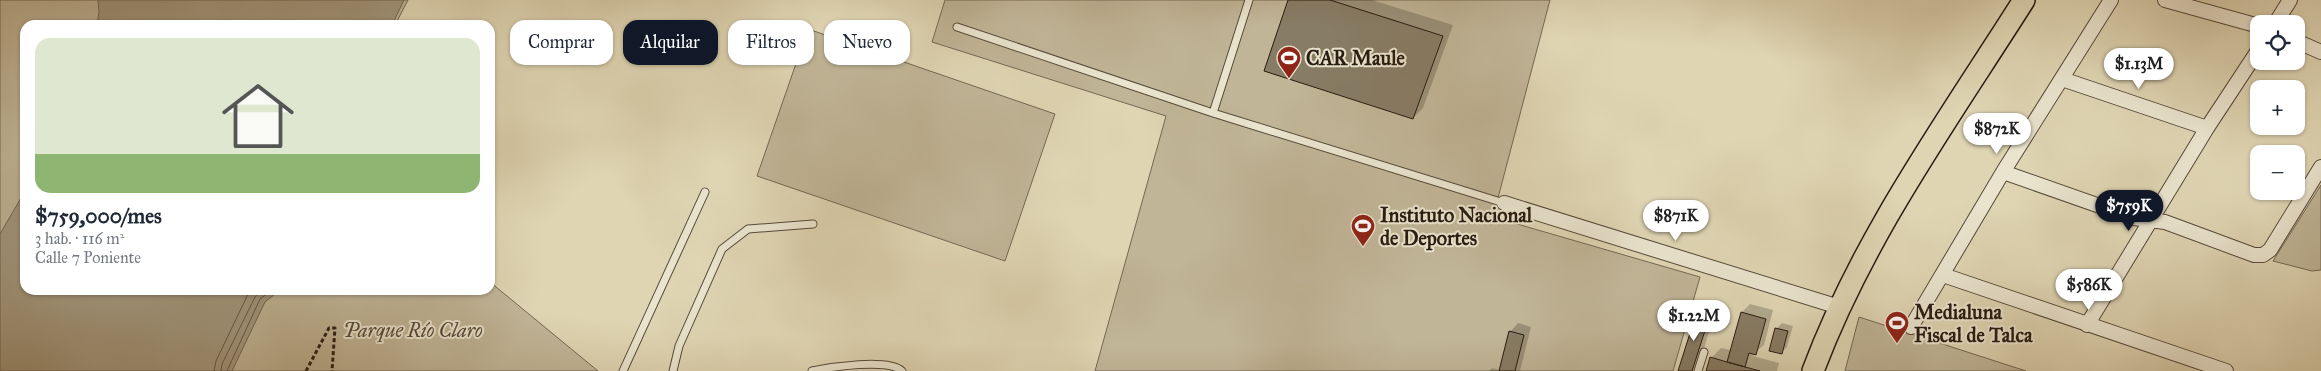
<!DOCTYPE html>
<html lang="es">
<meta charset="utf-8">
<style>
body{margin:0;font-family:"IM FELL Great Primer",serif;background:#f2f2f3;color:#1f2937;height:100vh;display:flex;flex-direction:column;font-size:19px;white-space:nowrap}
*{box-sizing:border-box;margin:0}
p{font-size:16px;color:#747a83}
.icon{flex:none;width:28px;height:28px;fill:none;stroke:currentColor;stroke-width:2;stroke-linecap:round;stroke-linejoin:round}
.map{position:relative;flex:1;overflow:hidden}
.side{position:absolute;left:20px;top:20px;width:475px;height:275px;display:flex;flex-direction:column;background:#fff;border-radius:15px;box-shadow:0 1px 4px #0004}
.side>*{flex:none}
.banner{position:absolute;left:510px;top:20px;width:475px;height:45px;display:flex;gap:10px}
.fabs{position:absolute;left:2250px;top:15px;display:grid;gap:10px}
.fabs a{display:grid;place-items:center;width:55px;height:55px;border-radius:10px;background:#fff;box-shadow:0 1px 4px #0004;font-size:25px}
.price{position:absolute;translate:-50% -42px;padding:0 11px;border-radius:18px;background:#fff;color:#222;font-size:16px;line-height:32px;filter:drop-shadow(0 1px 2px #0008)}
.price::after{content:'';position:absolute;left:50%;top:30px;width:15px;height:11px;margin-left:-8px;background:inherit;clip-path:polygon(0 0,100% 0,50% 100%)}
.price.on{background:#111827;color:#fff}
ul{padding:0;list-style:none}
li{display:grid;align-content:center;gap:10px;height:265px;padding:0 15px}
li+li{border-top:1px solid #e0e1e3}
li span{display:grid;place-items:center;height:155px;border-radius:15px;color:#555}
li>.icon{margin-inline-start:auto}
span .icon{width:90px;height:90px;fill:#fffc;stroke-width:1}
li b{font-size:21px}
.tag{padding:0 18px;border-radius:15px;background:#fff;box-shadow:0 1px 4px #0004;font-size:18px;line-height:45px}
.tag.on{background:#111827;color:#fff}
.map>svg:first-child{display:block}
</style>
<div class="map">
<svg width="2321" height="371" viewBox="0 0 2321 371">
<rect width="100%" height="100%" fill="#dfd5b3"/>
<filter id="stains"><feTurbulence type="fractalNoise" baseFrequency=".004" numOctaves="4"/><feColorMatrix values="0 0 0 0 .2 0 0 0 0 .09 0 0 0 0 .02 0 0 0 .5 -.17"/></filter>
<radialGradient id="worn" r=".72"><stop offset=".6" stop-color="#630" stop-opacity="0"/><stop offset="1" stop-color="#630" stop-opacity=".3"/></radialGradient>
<path fill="#c0b597" stroke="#746854" d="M 0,0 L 408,0 L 395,25 L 25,25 L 25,290 L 490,290 L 490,282 L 598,371 L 0,371 Z
M 945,0 L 1550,0 L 1493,217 L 1700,277 L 1673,371 L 1095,371 L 1166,116 L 932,42 Z
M 808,29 L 1055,114 L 1005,261 L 757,176 Z
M 2321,185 L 2321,270 L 2312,271 L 2273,261 Z
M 1859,317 L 2026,371 L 1845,371 Z"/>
<path fill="#a1967c" stroke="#716551" d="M 98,0 L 404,0 L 392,25 L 97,25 L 99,12 Z
M 25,191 L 25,290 L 280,290 L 265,302 L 232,371 L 0,371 L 0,234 Z"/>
<path fill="#0003" d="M 1289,0 L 1372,0 L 1453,25 L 1423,108 L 1413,118 Z
M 1706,303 L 1717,306 L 1697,371 L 1679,371 L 1698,311 Z
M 1750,304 L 1773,310 L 1764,345 L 1754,353 L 1753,356 L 1779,363 L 1777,371 L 1708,371 L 1711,358 L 1721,348 L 1731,350 L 1742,312 Z
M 1518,323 L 1531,327 L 1520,371 L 1489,371 L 1492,368 L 1500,370 L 1510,332 Z
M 1782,323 L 1793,326 L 1787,347 L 1781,353 L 1776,329 Z"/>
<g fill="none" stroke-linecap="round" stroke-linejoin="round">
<path stroke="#645846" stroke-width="1" d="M 214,371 L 216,361 L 250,290
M 221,371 L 222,364 L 255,297 L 261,290
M 227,371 L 260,299 L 272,290"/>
</g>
<path fill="#877c65" stroke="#281b11" d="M 1288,0 L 1330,0 L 1443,36 L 1413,119 L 1264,71 Z
M 1697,311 L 1710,315 L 1692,371 L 1678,371 Z
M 1741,312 L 1766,319 L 1756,355 L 1749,353 L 1745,367 L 1727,362 Z
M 1775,328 L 1788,331 L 1782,354 L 1769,351 Z
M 1509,331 L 1524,335 L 1515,371 L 1499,371 Z
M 1710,357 L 1727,362 L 1760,371 L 1706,371 Z"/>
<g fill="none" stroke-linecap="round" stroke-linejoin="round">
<defs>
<path id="service" d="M 1249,0 L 1213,113 L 1504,203
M 957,27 L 1213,113
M 623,371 L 705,192
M 673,371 L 679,346 L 722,249 L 748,229 L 813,224
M 812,371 C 831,367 888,358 902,371
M 1698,371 L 1704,352"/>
<path id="minor" d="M 2165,0 L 2259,26
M 2275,24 L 2290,0
M 2296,41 L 2321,52
M 2062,79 L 2207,128
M 2003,172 L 2134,218 L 2165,222 L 2254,255 L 2263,255 L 2270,250 L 2321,167
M 1504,203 L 1839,307
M 1943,275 L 2226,371
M 2087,325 L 2207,128 L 2259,49
M 1911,327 L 2003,172 L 2111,0"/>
<path id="primary" d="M 1813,371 C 1863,237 1948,120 2024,0"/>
</defs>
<use href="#service" stroke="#564a3a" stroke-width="9"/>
<use href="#minor" stroke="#564a3a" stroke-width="16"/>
<use href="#primary" stroke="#281b11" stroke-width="24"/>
<path stroke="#281b11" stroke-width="3" stroke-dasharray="4 2.5" stroke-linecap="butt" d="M 306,371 L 329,328 L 335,328 L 332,371"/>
<use href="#service" stroke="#eae4ce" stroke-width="7"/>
<use href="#minor" stroke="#eae4ce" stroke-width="14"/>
<use href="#primary" stroke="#dfd5b3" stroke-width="21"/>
</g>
<defs>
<symbol id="stadium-pin" viewBox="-11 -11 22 30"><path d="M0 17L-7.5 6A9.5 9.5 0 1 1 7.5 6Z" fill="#8f2418" stroke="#eae4ce"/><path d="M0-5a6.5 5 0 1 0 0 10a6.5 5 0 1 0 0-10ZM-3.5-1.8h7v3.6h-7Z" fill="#fff"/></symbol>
</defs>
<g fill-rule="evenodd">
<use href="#stadium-pin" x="1275" y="44" width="28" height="38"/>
<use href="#stadium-pin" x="1349" y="212" width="28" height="38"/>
<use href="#stadium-pin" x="1883" y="309" width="28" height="38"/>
</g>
<g text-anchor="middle" stroke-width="4" stroke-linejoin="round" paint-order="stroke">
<g font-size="20" font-weight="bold" fill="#281b11" stroke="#eae4ce" text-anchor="start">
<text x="1306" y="65">CAR Maule</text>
<text x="1380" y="222">Instituto Nacional<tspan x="1380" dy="23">de Deportes</tspan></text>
<text x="1914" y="319">Medialuna<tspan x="1914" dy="23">Fiscal de Talca</tspan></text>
</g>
<g font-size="20" font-style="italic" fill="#564939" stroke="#eae4ce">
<text x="413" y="337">Parque Río Claro</text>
</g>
</g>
<rect width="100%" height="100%" filter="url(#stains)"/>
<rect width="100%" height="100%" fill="url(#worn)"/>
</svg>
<div class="fabs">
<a><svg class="icon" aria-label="locate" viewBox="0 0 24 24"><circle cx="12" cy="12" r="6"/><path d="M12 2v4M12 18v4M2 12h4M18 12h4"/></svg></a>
<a>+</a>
<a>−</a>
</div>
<b class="price" style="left:2139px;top:90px">$1.13M</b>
<b class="price" style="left:1997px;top:155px">$872K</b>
<b class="price on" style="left:2129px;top:232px">$759K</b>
<b class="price" style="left:1676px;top:242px">$871K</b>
<b class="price" style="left:2089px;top:311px">$586K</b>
<b class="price" style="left:1694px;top:342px">$1.22M</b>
<div class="banner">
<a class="tag">Comprar</a>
<a class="tag on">Alquilar</a>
<a class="tag">Filtros</a>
<a class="tag">Nuevo</a>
</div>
<section class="side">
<ul>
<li><span style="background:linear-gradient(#dfe7d0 75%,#8fb573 0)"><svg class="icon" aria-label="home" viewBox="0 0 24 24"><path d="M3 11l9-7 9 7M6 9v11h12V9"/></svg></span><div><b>$759,000/mes</b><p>3 hab. · 116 m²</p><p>Calle 7 Poniente</p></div></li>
</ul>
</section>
</div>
